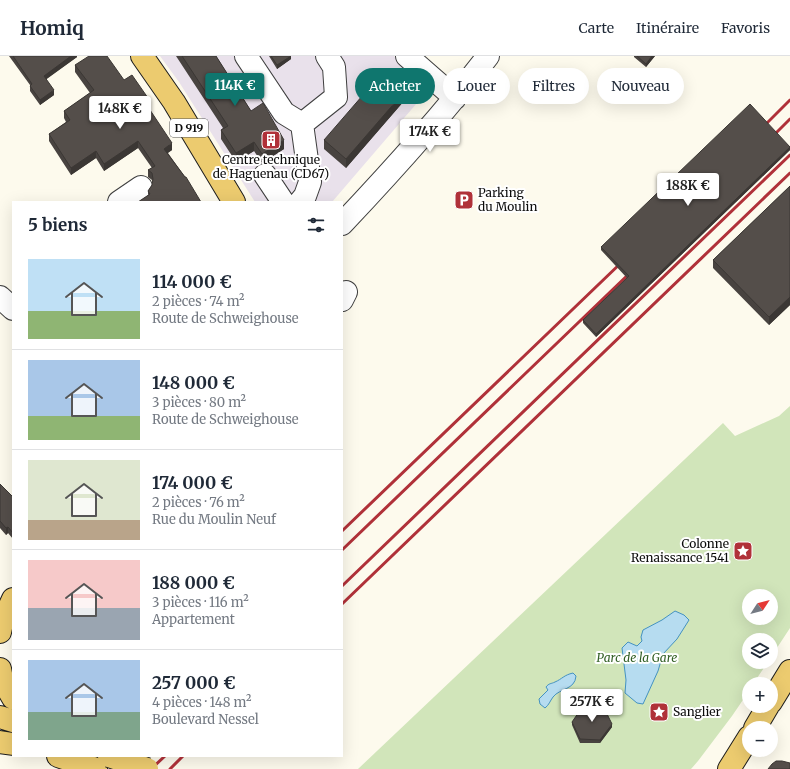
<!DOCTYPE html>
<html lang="fr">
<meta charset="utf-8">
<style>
body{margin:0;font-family:Merriweather,serif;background:#f6f6f7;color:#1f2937;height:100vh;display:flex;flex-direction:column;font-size:15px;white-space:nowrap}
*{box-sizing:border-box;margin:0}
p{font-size:13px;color:#747a83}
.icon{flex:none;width:22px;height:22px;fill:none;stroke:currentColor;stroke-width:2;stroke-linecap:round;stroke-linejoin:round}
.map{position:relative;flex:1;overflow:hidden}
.sheet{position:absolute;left:12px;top:145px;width:331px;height:556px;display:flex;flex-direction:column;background:#fff;border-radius:0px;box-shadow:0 4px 16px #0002}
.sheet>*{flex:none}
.banner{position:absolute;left:355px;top:12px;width:375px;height:36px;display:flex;gap:8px}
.needle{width:26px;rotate:54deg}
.controls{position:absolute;left:742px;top:533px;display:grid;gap:8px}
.controls a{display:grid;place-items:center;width:36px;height:36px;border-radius:50%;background:#fff;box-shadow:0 4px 16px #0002;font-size:20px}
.price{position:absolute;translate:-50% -34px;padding:0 9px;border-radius:4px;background:#fff;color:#222;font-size:13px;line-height:26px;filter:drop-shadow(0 1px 2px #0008)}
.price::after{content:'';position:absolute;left:50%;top:24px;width:12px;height:9px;margin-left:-6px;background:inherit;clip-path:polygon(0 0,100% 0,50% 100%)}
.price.current{background:#0f766e;color:#fff}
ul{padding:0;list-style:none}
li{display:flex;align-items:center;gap:12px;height:100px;padding:0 16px}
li+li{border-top:1px solid #e0e1e3}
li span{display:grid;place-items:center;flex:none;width:112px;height:80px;border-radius:0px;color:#555}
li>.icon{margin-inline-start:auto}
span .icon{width:48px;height:48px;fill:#fffc;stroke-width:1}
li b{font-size:17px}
h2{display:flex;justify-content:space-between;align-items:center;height:48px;padding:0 16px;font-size:17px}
.chip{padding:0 14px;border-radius:18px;background:#fff;box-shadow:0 4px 16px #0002;font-size:14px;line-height:36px}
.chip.current{background:#0f766e;color:#fff}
header{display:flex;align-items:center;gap:24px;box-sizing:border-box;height:56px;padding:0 20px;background:#fff;border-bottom:1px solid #e0e1e3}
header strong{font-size:19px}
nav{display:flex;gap:22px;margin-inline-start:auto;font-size:14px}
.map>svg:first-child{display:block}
</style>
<header>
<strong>Homiq</strong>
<nav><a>Carte</a><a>Itinéraire</a><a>Favoris</a></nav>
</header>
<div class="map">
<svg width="790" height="713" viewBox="0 0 790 713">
<rect width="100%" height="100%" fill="#fdfaed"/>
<path fill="#e9e1eb" d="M 160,0 L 394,0 L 429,33 L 332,146 L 255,146 L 179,26 Z"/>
<path fill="#d1e5ba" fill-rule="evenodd" d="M 790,350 L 790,572 L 771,601 L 771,584 L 749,584 L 749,606 L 768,606 L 753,628 L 749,628 L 749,635 L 732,660 L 698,705 L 691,713 L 358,713 L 723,367 L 735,380 L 779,360 ZM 749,540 L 771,540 L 771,562 L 749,562 Z"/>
<path fill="#b6dcf0" stroke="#4492c1" d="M 675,555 L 684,559 L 689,564 L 677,583 L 663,598 L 658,615 L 643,648 L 637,647 L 625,637 L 626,624 L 622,592 L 628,586 L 637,590 L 642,585 L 641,581 L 643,574 L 662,564 Z
M 573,617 L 576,620 C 575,634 560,632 553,641 C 550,645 549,649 545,652 L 540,648 L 539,643 L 548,634 L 546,631 C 549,627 551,628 555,626 C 562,623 564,619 573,617 Z"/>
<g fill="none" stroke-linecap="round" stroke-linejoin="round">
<defs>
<path id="minor" d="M 246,0 L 284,57 L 302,68
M 407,0 L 455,42
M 302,68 L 336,41 L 334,11 L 327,0
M 265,119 L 283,146
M 119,146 L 141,131
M 300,146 L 305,140 L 310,126 L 302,68
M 342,168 C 393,114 443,59 488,0
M 0,241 L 13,253
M 342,244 L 346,236"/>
<path id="major" d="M 142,0 L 174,46 L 234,146
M 0,576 L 2,567 L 13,543
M 0,613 L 2,623 L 13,642
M 771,646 L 790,615
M 0,661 L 13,665
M 755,672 L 768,650
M 0,686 L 13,688
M 58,700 L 96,713
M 729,713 L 749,681"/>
</defs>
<use href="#minor" stroke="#3f3f3f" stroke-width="24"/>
<use href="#major" stroke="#1d1d1d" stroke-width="24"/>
<use href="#minor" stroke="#fff" stroke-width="22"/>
<use href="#major" stroke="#eccb6f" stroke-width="22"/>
<path stroke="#b03139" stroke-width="3" d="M 759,75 L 790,44
M 769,84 L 790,63
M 342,475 L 624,204
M 342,494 L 633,214
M 342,530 L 790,99
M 342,548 L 790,117
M 116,713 L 128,700
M 151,713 L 165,700
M 170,713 L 183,700"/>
<defs>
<path id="major-bridge" d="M 109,700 L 147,713"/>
</defs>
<use href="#major-bridge" stroke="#1d1d1d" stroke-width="24" stroke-linecap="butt"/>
<use href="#major-bridge" stroke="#eccb6f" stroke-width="22"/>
</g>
<path fill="#484340" d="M 9,0 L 77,0 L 77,1 L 46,23 L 54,39 L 40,49 L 30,35 L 30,29 Z
M 176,0 L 216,0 L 251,55 L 284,93 L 262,107 L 254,95 L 236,106 L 221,83 L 221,74 L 223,72 Z
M 269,0 L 291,0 L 291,3 L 277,13 Z
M 634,0 L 655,0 L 646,11 L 634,1 Z
M 75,9 L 124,24 L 148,49 L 147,50 L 172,94 L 168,97 L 185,121 L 148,139 L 148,135 L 152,129 L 153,128 L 152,124 L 148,121 L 148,114 L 152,112 L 138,92 L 104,115 L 96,102 L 71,119 L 49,85 L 49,78 L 66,66 L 64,62 L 64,55 L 90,37 L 75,16 Z
M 404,45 L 346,112 L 324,93 L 324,84 Z
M 790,91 L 790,94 L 596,281 L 583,267 L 583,264 L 627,222 L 601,194 L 601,191 Z
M 790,130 L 790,249 L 769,269 L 713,212 L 713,204 Z
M 0,428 L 13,441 L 13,483 L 8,477 L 6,479 L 0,472 Z
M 572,666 L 612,671 L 600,687 L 580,687 L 572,669 Z"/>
<path fill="#3b3734" d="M 71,0 L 77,0 L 77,1 L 44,25 L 44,20 Z
M 291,0 L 291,3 L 277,13 L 277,9 Z
M 652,0 L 655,0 L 646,11 L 646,8 Z
M 54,34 L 54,39 L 40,49 L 40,44 Z
M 404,36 L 404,45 L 346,112 L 346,103 Z
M 148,42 L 148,49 L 144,52 L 144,45 Z
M 284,84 L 284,93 L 262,107 L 262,98 Z
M 138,85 L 138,92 L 104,115 L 104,108 Z
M 254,86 L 254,95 L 236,106 L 236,97 Z
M 172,87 L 172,94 L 164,99 L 164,93 Z
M 790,91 L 790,94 L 596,281 L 596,278 Z
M 96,95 L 96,102 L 71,119 L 71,112 Z
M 790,241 L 790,249 L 769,269 L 769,261 Z
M 8,471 L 8,477 L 6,479 L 6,472 Z
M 612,668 L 612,671 L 600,687 L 600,684 Z"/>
<path fill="#544e4a" stroke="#3b3734" d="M 13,0 L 71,0 L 44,20 L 54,34 L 40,44 L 30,30 L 32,28 Z
M 89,0 L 107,0 L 124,24 L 132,19 L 148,42 L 144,45 L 172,87 L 164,93 L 185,121 L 186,121 L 201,146 L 138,146 L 150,138 L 148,135 L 152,129 L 153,123 L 152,117 L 148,114 L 155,110 L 138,85 L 104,108 L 96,95 L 71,112 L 49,78 L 70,64 L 64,55 L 94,34 L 75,9 Z
M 182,0 L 216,0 L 251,55 L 263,47 L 284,84 L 262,98 L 254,86 L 236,97 L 221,74 L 228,70 Z
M 271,0 L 291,0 L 277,9 Z
M 637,0 L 652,0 L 646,8 Z
M 382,17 L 404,36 L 346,103 L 324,84 Z
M 750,48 L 790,91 L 596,278 L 583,264 L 629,220 L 601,191 Z
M 790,130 L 790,241 L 769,261 L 713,204 Z
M 0,428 L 13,441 L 13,477 L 8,471 L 6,472 L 0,465 Z
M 583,650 L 603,650 L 612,668 L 600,684 L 580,683 L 572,666 Z
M 776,705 L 782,705 L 790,707 L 790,713 L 768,713 L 772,708 Z"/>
<defs>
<symbol id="building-square" viewBox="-11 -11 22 22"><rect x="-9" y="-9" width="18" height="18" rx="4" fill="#b03139" stroke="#fff"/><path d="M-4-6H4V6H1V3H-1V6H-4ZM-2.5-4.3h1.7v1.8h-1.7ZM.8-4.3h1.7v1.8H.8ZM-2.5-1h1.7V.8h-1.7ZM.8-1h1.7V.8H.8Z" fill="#fff"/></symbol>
<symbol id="parking-square" viewBox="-11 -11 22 22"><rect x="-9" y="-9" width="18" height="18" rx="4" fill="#b03139" stroke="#fff"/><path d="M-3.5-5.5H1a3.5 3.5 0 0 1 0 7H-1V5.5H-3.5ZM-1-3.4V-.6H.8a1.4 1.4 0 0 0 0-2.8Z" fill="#fff"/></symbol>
<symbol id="sight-square" viewBox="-11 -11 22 22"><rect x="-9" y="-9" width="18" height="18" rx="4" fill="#b03139" stroke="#fff"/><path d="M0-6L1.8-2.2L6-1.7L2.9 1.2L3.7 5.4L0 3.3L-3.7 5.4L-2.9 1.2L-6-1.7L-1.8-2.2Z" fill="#fff"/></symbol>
</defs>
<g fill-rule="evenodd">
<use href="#building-square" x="260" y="73" width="22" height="22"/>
<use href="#parking-square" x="453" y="133" width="22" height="22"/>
<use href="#sight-square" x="732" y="484" width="22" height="22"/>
<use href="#sight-square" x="648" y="645" width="22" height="22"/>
</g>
<g text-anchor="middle" stroke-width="4" stroke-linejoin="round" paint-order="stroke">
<rect fill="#fff" stroke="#555" stroke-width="1" x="170" y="63" width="38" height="18" rx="3"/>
<g font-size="11" font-weight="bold" fill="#0c0c0c">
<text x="189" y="76">D 919</text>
</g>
<g font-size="12" fill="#0c0c0c" stroke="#fff" text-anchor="start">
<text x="271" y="108" text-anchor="middle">Centre technique<tspan x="271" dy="14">de Haguenau (CD67)</tspan></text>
<text x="478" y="141">Parking<tspan x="478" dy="14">du Moulin</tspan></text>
<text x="729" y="492" text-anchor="end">Colonne<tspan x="729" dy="14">Renaissance 1541</tspan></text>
<text x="673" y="660">Sanglier</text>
</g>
<g font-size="12" font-style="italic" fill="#305e23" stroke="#fff">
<text x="637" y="606">Parc de la Gare</text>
</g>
</g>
</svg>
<div class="controls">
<a><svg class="needle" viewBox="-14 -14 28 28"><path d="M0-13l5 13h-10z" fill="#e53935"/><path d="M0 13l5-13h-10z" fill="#747a83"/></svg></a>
<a><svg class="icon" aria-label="layers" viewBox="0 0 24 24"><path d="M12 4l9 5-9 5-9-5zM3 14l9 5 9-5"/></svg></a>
<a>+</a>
<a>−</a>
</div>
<b class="price current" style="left:235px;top:51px">114K €</b>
<b class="price" style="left:120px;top:74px">148K €</b>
<b class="price" style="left:430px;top:97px">174K €</b>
<b class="price" style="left:688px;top:151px">188K €</b>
<b class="price" style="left:592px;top:667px">257K €</b>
<div class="banner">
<a class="chip current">Acheter</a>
<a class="chip">Louer</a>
<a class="chip">Filtres</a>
<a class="chip">Nouveau</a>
</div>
<section class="sheet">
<h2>5 biens<svg class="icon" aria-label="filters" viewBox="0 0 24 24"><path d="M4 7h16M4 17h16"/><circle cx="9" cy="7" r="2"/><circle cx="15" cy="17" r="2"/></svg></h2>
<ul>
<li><span style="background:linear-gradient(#bfe0f5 65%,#8fb573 0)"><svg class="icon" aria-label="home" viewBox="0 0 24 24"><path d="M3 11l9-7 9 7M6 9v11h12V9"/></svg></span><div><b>114 000 €</b><p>2 pièces · 74 m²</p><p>Route de Schweighouse</p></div></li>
<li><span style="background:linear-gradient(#a9c7e8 70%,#8fb573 0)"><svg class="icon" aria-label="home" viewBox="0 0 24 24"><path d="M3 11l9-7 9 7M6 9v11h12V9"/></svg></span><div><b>148 000 €</b><p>3 pièces · 80 m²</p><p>Route de Schweighouse</p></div></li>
<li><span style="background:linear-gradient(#dfe7d0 75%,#b9a48a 0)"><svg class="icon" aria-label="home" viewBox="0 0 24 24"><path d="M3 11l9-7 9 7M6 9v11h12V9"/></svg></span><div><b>174 000 €</b><p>2 pièces · 76 m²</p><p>Rue du Moulin Neuf</p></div></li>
<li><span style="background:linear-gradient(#f6c9c9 60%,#9aa5b1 0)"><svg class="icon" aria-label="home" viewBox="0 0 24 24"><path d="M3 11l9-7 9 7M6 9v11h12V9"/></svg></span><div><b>188 000 €</b><p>3 pièces · 116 m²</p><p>Appartement</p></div></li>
<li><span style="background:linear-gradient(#a9c7e8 65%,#7fa58c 0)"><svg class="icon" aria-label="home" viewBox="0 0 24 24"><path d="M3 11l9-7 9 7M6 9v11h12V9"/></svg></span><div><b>257 000 €</b><p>4 pièces · 148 m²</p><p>Boulevard Nessel</p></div></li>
</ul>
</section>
</div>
